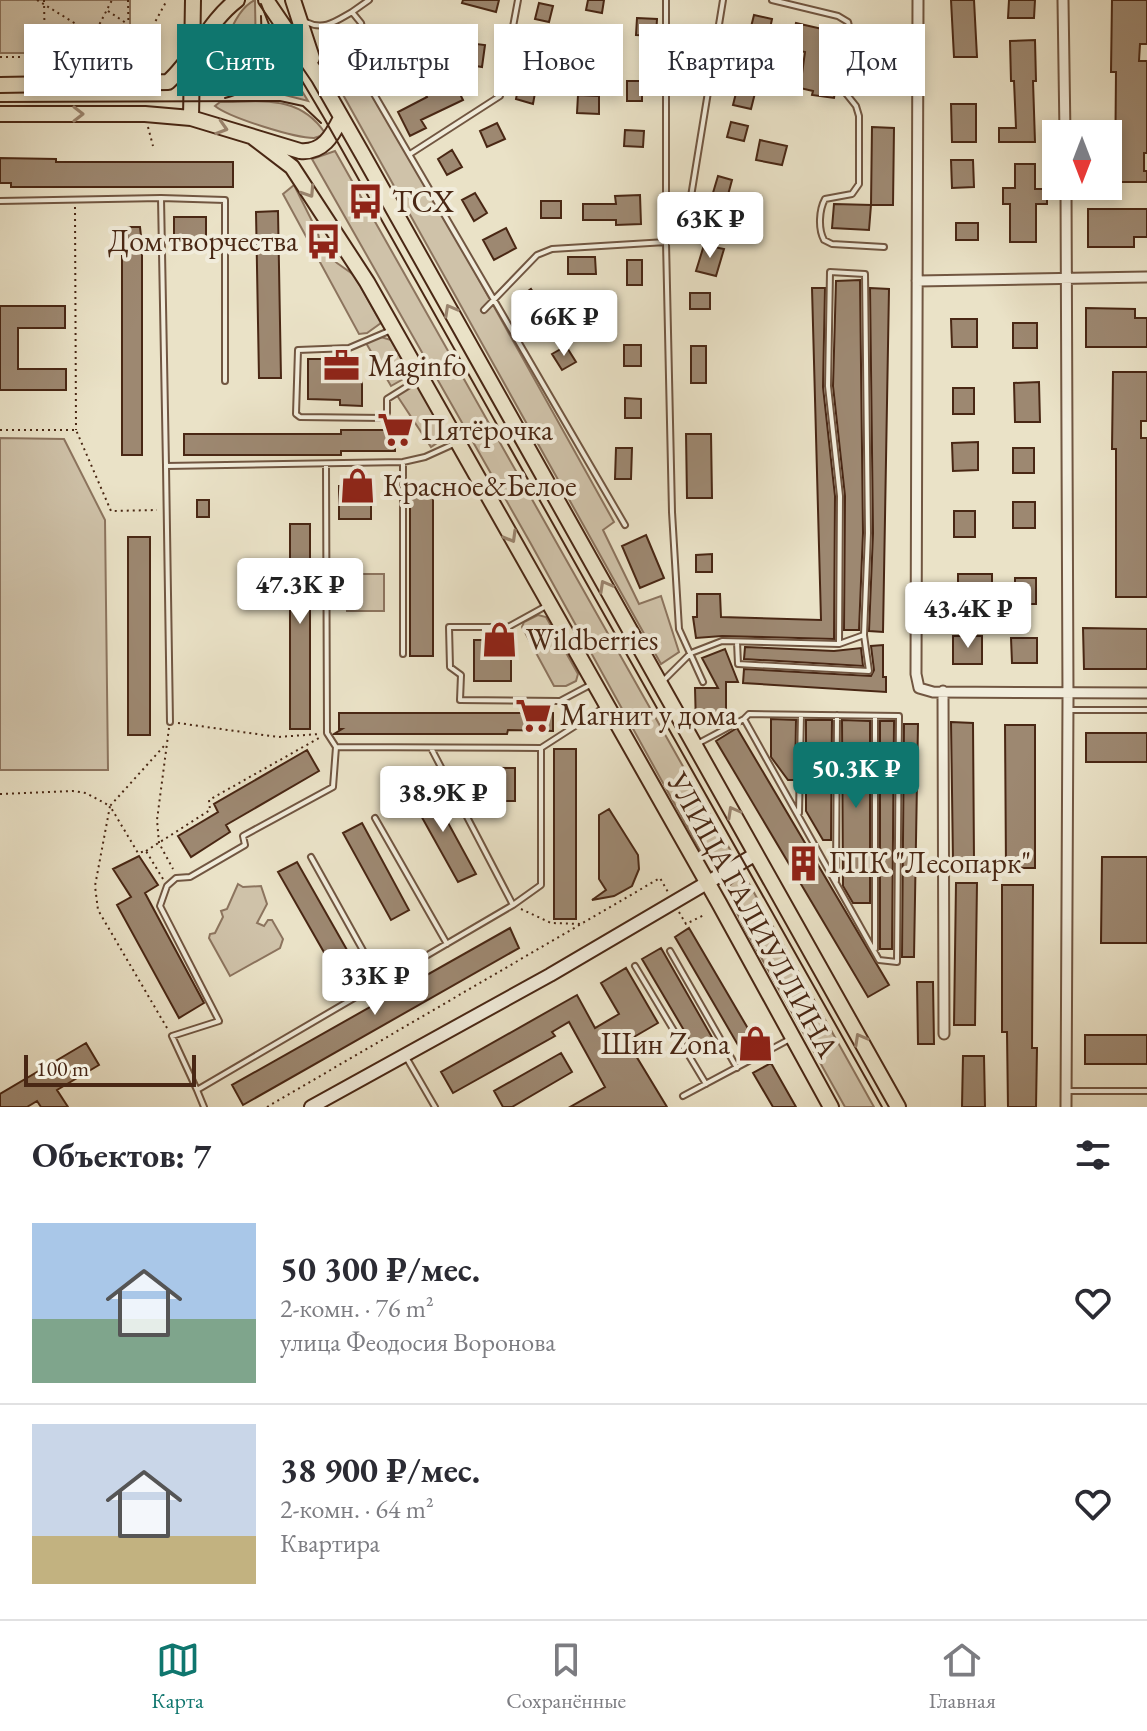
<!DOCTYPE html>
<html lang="ru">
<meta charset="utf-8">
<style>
body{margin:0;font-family:"EB Garamond",serif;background:#f2f2f3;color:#2b2b33;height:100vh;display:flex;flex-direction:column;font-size:30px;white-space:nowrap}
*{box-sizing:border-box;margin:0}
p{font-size:26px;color:#7c7c81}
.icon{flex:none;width:44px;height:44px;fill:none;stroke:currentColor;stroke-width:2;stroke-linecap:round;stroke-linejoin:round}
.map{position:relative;height:1107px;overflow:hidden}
.drawer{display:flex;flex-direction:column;background:#fff;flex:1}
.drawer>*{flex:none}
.guide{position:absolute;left:24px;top:24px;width:1100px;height:72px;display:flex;gap:16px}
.needle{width:52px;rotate:180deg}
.tools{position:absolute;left:1042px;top:120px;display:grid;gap:16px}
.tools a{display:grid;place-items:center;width:80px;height:80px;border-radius:0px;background:#fff;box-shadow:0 4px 12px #0003;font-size:40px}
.scale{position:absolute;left:24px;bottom:20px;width:172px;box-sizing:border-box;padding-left:8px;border:4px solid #492714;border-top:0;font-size:22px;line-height:28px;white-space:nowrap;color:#492714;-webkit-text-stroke:6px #f1ecdb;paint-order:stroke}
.price{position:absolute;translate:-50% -68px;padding:0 18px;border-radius:8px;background:#fff;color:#222;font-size:26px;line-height:52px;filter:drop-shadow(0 2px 4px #0008)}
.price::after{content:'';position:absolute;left:50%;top:48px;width:24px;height:18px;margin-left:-12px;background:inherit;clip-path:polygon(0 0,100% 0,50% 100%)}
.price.active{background:#0f766e;color:#fff}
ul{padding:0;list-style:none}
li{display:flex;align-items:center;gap:24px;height:200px;padding:0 32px}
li+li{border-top:2px solid #e1e1e2}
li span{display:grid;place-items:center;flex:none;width:224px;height:160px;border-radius:0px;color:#555}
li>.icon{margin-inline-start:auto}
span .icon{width:96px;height:96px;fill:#fffc;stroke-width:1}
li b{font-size:34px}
h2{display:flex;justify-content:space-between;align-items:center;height:96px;padding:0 32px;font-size:34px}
.pill{padding:0 28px;border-radius:0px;background:#fff;box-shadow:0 4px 12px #0003;font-size:28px;line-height:72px}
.pill.active{background:#0f766e;color:#fff}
.dock{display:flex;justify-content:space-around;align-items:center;height:112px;border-top:2px solid #e1e1e2;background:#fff;font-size:22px;color:#7c7c81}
.dock a{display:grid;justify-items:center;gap:4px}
.dock .active{color:#0f766e}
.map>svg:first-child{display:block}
</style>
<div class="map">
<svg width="1147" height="1107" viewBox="0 0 1147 1107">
<rect width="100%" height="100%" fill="#eae2c7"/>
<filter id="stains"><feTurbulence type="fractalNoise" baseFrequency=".0025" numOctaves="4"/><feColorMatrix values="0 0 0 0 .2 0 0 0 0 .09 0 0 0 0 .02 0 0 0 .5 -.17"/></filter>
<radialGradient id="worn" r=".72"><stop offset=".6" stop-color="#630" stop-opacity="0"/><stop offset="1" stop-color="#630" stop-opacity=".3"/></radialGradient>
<path fill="#cfc2a9" stroke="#8c745e" stroke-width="2" d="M 0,0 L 130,0 L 130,53 L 0,53 Z
M 255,0 C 255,37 263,89 213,94 C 217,68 230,11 255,0 Z
M 262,26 L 308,101 L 285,95 L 235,95 C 263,78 262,55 262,26 Z
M 341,32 L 614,522 L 603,530 L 639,604 L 661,596 L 679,652 L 661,664 L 332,75 L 321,36 Z
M 220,102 C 261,102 299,94 325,133 C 320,136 320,137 314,138 C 295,138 230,118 215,106 Z
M 335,151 L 732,853 L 730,858 C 716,863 710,861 700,850 L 531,544 L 312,159 Z
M 294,185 L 318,233 L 321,248 L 337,263 L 354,275 L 381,323 L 367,333 L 359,334 L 283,194 Z
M 381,337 L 391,340 L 407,369 L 405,378 L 391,386 L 366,343 Z
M 415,384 L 419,387 L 443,430 L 443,439 L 431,447 L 398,397 L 398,394 Z
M 0,438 L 64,439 L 105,520 L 108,770 L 0,770 Z
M 347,574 L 384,574 L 384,611 L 347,611 Z
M 538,615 L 546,617 L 578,674 L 576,681 L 566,686 L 554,686 L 522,627 L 524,622 Z
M 743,873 L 874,1107 L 845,1107 L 744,927 L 730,899 L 728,887 Z
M 238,884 L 243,887 L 261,886 L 267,904 L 257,923 L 264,926 L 268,920 L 272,920 L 283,939 L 280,948 L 230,976 L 209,938 L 210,934 L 215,933 L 223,917 L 221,911 L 227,909 Z"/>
<path fill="#9d8871" stroke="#492714" stroke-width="2" d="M 463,0 L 499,0 L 496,12 L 462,3 Z
M 588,0 L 604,0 L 602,13 L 586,10 Z
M 951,0 L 974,0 L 977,57 L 954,57 Z
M 1009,0 L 1035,0 L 1034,18 L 1008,18 Z
M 1112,0 L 1147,0 L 1147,44 L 1140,44 L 1139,61 L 1147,61 L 1147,153 L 1144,153 L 1144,171 L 1147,171 L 1147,182 L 1115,182 L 1116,72 L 1111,72 Z
M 539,3 L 553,6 L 549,22 L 535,19 Z
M 754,15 L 772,19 L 767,43 L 763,42 L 755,75 L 740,71 Z
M 637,18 L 657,19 L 656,36 L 636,35 Z
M 796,23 L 831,31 L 823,65 L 839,68 L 834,98 L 812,95 L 813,91 L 800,88 L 805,52 L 790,49 Z
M 690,29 L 707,34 L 695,91 L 678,87 Z
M 874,38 L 886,38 L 886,86 L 857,86 L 856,74 L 874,74 Z
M 1035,40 L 1036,81 L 1033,81 L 1035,142 L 999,142 L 999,128 L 1016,128 L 1014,81 L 1011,81 L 1010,41 Z
M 468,43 L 485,45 L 482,67 L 464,64 Z
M 522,68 L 539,71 L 533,104 L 516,99 Z
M 453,80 L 463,100 L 421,120 L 426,128 L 410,136 L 398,112 L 427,97 L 425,93 Z
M 627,81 L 642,81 L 642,101 L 627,101 Z
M 737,89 L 755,93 L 751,109 L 733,105 Z
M 578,95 L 599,96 L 599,114 L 577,113 Z
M 951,104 L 976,104 L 976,142 L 952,142 Z
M 731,122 L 748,126 L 744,141 L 727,137 Z
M 497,123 L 505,139 L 487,147 L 480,131 Z
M 872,127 L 894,128 L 893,205 L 871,205 Z
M 625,130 L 644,131 L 643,147 L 624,146 Z
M 760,140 L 787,146 L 782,165 L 756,160 Z
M 452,150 L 462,167 L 447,175 L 438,159 Z
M 0,158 L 56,159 L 56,162 L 233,162 L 233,187 L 11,187 L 11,183 L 0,183 Z
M 951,160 L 973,160 L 974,187 L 952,188 Z
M 1015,164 L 1035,164 L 1035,189 L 1047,189 L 1047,204 L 1036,204 L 1036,242 L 1010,242 L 1010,204 L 1003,204 L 1003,188 L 1015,188 Z
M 718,176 L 732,180 L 722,217 L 707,213 Z
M 475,193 L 487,213 L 474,221 L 462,200 Z
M 640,195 L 641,224 L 616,225 L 616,220 L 583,220 L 583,204 L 616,204 L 615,196 Z
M 541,201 L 561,201 L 561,218 L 541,218 Z
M 834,204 L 871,205 L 869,230 L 832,228 Z
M 1088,209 L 1147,209 L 1147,237 L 1134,237 L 1134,247 L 1088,247 Z
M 278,211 L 281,378 L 259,378 L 256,212 Z
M 174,217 L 206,217 L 206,250 L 174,250 Z
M 956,223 L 978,223 L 978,240 L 956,240 Z
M 128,227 L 140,227 L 142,245 L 142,455 L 122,455 L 122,245 L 128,245 Z
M 506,228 L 516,248 L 494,260 L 483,240 Z
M 704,245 L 724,249 L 716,276 L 696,271 Z
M 568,257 L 595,257 L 596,274 L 568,274 Z
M 627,260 L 642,260 L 642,285 L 627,285 Z
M 860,280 L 863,533 L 859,630 L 844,630 L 845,496 L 833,386 L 836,281 Z
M 812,288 L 825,288 L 823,387 L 835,496 L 834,639 L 722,636 L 696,638 L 693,617 L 697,617 L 697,594 L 720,594 L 721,617 L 821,620 Z
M 870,288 L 889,289 L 883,632 L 869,631 L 873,533 Z
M 531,289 L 543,306 L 530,316 L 518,298 Z
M 690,293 L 710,293 L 710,309 L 690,309 Z
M 0,306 L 65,306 L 65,328 L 18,328 L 18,369 L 66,369 L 66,390 L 0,390 Z
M 1086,308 L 1135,309 L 1135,318 L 1147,318 L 1147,347 L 1086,347 Z
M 951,319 L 977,319 L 977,347 L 952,347 Z
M 1013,323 L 1037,323 L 1037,348 L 1013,348 Z
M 624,345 L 641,345 L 641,366 L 624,366 Z
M 566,346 L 576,362 L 562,370 L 552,354 Z
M 691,346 L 706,346 L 706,383 L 691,383 Z
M 308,359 L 346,359 L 347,369 L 356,369 L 362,384 L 362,406 L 340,405 L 340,400 L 308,399 Z
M 1113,372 L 1147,372 L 1147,421 L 1141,421 L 1141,438 L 1147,438 L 1147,597 L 1116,597 L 1116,449 L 1112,449 Z
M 1039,382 L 1040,422 L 1015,422 L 1014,383 Z
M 953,388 L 974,388 L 974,414 L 953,414 Z
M 625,398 L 641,399 L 641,418 L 625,418 Z
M 341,430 L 395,430 L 395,451 L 341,451 L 341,455 L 184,455 L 184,434 L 341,434 Z
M 686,434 L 711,434 L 712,498 L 687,498 Z
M 978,442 L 978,470 L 953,471 L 952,443 Z
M 616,448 L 632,448 L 631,479 L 615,479 Z
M 1013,448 L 1034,448 L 1034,473 L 1013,473 Z
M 339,486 L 371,486 L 371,519 L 339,519 Z
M 410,486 L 433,486 L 433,656 L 410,656 Z
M 197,500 L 209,500 L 209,517 L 197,517 Z
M 1013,502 L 1035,502 L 1035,528 L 1013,528 Z
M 954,511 L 975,511 L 975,537 L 954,537 Z
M 290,524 L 310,524 L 310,729 L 290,729 Z
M 646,535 L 664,578 L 640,588 L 622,546 Z
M 128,537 L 150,537 L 150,735 L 128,735 Z
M 712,554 L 712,572 L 696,572 L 696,555 Z
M 958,574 L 992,574 L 992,610 L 958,610 Z
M 1015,578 L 1036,578 L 1036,604 L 1015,604 Z
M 1083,628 L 1147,629 L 1147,669 L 1084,669 Z
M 953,636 L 982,636 L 982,664 L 953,664 Z
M 1011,638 L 1037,638 L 1037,663 L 1012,663 Z
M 474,640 L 511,640 L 511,681 L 474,681 Z
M 883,645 L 883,677 L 886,677 L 886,692 L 743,683 L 744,669 L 871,676 L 874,670 L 871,646 Z
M 745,647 L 834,651 L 861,648 L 863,666 L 744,659 Z
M 725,649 L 738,682 L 726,682 L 726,723 L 721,726 L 696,726 L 695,688 L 718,688 L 702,658 Z
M 339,713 L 553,713 L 553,731 L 508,730 L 507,734 L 334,734 L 342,729 L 339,729 Z
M 771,719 L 796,720 L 795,780 L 788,780 L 771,757 Z
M 806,720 L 832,720 L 831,840 L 823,840 L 806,811 Z
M 842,720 L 870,721 L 870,903 L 853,903 L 843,886 Z
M 880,721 L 894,721 L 894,724 L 892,949 L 880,949 Z
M 951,722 L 973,723 L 974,861 L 953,861 Z
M 904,724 L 918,724 L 914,957 L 902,957 Z
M 1005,725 L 1035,725 L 1035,868 L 1006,868 Z
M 737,728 L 889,985 L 868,997 L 716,741 Z
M 1086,733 L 1147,733 L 1147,762 L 1086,762 Z
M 554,749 L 576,749 L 576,919 L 554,919 Z
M 307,750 L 319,771 L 226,825 L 230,832 L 191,857 L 178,836 L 218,812 L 214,804 Z
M 481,768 L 515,768 L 515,801 L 481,801 Z
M 428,786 L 476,874 L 458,882 L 410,796 Z
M 609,809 L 638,855 L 639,869 L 632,886 L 614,896 L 592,900 L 606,890 L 599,879 L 599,815 Z
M 362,823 L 409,910 L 391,920 L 343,833 Z
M 139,856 L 158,885 L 145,893 L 204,1003 L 179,1018 L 117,905 L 131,897 L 113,869 Z
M 1102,857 L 1147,857 L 1147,943 L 1101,943 Z
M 297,862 L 347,950 L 344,952 L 357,973 L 349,978 L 337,956 L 329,961 L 278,872 Z
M 956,883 L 977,883 L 975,1025 L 954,1025 Z
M 1002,885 L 1033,885 L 1032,1048 L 1037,1048 L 1036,1107 L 1008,1107 L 1007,1032 L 1002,1032 Z
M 510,928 L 519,948 L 243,1105 L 232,1085 Z
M 689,928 L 760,1049 L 745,1057 L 675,937 Z
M 661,948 L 713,1039 L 695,1049 L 642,959 Z
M 626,968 L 658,1023 L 627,1041 L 667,1107 L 570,1107 L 605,1087 L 569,1022 L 552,1032 L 555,1036 L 453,1093 L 441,1072 L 577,995 L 595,1028 L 619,1014 L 601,983 Z
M 917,982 L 933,982 L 934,1044 L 918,1044 Z
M 1085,1035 L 1147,1035 L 1147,1064 L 1085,1064 Z
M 86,1043 L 99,1065 L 57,1090 L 68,1107 L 41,1107 L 37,1101 L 27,1107 L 0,1107 L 0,1094 Z
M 561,1053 L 572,1072 L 512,1107 L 503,1107 L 494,1091 Z
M 963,1056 L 984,1056 L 985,1107 L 962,1107 Z
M 771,1063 L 796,1107 L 773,1107 L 753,1073 Z"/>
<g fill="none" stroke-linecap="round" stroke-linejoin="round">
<defs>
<path id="lane" d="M 666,0 L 666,242 L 672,512 L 679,629 L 703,682
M 772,0 L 838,16 L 848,22 L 851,34 L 842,84 L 844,91 L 856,106 L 859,116 L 859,184 L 852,194 L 825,199 C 819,210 818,229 824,240 L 832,244 L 884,247
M 352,12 L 369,0
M 306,22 C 324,31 336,21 352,12 L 361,23 L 364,35 L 364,66 L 367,82 L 625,525
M 410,154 L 500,96 L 518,0
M 161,198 L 166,466
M 0,201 L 161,198 L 225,200 L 225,381
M 484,310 L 537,255 L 552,249 L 666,242 L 680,233 L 687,221 L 723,0
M 389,331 L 349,348 L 298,350 L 296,414 L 300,417 L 384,418 L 387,413 L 387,399 L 419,379
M 403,462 L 403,654
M 326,464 L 327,733 L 336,747
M 548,605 L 508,627 L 449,627 L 450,667 L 461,675 L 460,700 L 560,701 L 592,684
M 737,642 L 738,664 L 869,671 L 864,635
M 663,681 L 691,653 L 722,641 L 839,644 L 864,635 L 868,533 L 865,274 L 830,272 L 828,386 L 840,496 L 839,644
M 1069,710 L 1147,710
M 170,722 L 166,466 L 403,462 L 425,457 L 456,443
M 697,744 L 744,719 L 749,714 L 899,716 L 897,962 L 879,960 L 744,719
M 431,748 L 513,905
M 541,748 L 603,708
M 799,813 L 801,715
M 375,818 L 447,944
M 311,857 L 380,981
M 836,881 L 837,715
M 875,949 L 875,716
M 670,951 L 737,1068
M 635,966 L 706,1084
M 406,1057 L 435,1107
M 197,1090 L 172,1036 L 219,1021 L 160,906 L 167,886 L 176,878 L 190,877 L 245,845 L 243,836 L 333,787 L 336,747 L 541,748 L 541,885 L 513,905 L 197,1090 L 204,1107
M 1068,1091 L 1147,1091
M 683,1096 L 790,1039"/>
<path id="street" d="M 918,0 L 916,674 L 919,688 L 933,692 L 1147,693
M 1063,0 L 1065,134
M 1066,186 L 1068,698 L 1066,1107
M 917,281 L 1147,277
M 943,691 L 944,1034"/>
<path id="secondary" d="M 311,1107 L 550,975 L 756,854"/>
<path id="primary" d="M 266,0 L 319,78 L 363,155 L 898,1107
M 293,0 L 312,58
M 0,85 L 168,82 C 195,58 208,22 237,0
M 0,114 L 145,114 L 191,118 L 300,151 C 323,153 332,136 341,118
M 191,118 L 193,0
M 254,138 L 292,167 L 367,282 L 719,903 L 831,1107"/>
</defs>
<use href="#lane" stroke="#715641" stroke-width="8"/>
<use href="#street" stroke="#715641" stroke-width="13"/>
<use href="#secondary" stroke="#492714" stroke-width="16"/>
<use href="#primary" stroke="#492714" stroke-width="18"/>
<path stroke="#492714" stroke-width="2" stroke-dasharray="2 4" stroke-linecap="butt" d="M 37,0 L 128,56
M 44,0 L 45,56
M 128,0 L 129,56
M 108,11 L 126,23
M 83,56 L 112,0
M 0,57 L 135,57
M 136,70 L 136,57 L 167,0
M 148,127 L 153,146
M 75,207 L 76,430
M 0,430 L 76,430 L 111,511 L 157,510
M 178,723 L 278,737 L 319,734
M 169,728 L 157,820 L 159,843 L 173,869
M 0,794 L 73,791 L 86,793 L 110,806 L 164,746
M 146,851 L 210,810 L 209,800 L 319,738
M 163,879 L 146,851 L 138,853 L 110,806 L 95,886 L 98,910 L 167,1028
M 521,909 L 551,923 L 584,924
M 679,912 L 686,924 L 704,915
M 267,1107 L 660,878 L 668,892"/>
<use href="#lane" stroke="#f1ecdb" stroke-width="4"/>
<use href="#street" stroke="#f1ecdb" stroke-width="9"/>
<use href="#secondary" stroke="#f1ecdb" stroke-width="12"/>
<use href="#primary" stroke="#eae2c7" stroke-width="14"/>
<path stroke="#492714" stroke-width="2" d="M 261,4 L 270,27 L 324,118 L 882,1107
M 225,98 C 266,88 262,49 261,16
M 0,102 L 280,101 L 303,106 L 321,123"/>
</g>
<defs><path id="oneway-chevron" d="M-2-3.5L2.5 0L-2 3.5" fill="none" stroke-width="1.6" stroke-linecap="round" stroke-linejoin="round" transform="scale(2)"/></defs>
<g stroke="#9a846e">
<use href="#oneway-chevron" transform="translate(78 114)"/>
<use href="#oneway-chevron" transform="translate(222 128) rotate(17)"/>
<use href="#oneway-chevron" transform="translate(309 192) rotate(57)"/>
<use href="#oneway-chevron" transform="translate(450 310) rotate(-119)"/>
<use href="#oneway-chevron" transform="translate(511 537) rotate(60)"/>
<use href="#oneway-chevron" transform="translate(605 586) rotate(-119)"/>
<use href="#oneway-chevron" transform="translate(733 812) rotate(-119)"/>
<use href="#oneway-chevron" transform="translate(860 1039) rotate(-119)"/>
</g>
<defs>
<symbol id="bus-bare" viewBox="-9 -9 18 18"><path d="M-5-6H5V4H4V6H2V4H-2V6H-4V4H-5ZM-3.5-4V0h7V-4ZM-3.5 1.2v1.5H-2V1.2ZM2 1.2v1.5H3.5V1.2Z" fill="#8f2418" stroke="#f1ecdb" stroke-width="2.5" paint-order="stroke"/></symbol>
<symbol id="office-bare" viewBox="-9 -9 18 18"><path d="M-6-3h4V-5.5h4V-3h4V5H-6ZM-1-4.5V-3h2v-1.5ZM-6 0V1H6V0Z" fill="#8f2418" stroke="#f1ecdb" stroke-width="2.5" paint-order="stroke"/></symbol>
<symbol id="supermarket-bare" viewBox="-9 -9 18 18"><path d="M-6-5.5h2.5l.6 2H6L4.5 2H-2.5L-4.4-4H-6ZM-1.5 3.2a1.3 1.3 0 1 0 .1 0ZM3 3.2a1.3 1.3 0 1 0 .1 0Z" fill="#8f2418" stroke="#f1ecdb" stroke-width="2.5" paint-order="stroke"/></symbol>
<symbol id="shop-bare" viewBox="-9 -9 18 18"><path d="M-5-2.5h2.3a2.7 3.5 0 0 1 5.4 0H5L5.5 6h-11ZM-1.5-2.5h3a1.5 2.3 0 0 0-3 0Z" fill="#8f2418" stroke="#f1ecdb" stroke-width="2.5" paint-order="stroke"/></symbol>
<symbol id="building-bare" viewBox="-9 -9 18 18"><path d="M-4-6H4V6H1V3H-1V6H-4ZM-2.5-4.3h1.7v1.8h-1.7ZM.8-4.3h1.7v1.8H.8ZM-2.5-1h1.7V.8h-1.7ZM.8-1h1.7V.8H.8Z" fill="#8f2418" stroke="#f1ecdb" stroke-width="2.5" paint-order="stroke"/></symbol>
</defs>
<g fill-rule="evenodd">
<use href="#bus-bare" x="340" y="176" width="51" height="51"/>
<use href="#bus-bare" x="298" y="216" width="51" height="51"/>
<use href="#office-bare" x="316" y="340" width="51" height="51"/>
<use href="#supermarket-bare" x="370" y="404" width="51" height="51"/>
<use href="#shop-bare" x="332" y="460" width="51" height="51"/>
<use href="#shop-bare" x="474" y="614" width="51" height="51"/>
<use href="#supermarket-bare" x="508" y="690" width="51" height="51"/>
<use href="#building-bare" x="778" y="838" width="51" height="51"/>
<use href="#shop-bare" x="730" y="1018" width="51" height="51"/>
</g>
<g text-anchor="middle" stroke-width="8" stroke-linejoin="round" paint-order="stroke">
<g font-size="30" fill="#492714" stroke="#f1ecdb" text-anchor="start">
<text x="392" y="212">ТСХ</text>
<text x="298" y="251" text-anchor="end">Дом творчества</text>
<text x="368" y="376">Maginfo</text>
<text x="421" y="440">Пятёрочка</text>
<text x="383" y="496">Красное&amp;Белое</text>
<text x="526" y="650">Wildberries</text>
<text x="560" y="725">Магнит у дома</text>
<text x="829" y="873">ГПК "Лесопарк"</text>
<text x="730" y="1054" text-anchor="end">Шин Zona</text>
</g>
<g font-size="30" fill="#492714" stroke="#f1ecdb">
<text transform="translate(753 915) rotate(61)" y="10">УЛИЦА ГАЛИУЛЛИНА</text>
</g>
</g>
<rect width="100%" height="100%" filter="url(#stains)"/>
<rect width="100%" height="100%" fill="url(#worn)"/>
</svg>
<div class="tools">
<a><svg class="needle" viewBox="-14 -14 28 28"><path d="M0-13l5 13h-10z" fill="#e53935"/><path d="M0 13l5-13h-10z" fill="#7c7c81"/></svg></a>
</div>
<div class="scale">100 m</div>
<b class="price" style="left:710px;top:260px">63K ₽</b>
<b class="price" style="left:564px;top:358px">66K ₽</b>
<b class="price" style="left:300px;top:626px">47.3K ₽</b>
<b class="price" style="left:968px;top:650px">43.4K ₽</b>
<b class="price active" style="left:856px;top:810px">50.3K ₽</b>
<b class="price" style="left:443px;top:834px">38.9K ₽</b>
<b class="price" style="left:375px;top:1017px">33K ₽</b>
<div class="guide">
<a class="pill">Купить</a>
<a class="pill active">Снять</a>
<a class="pill">Фильтры</a>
<a class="pill">Новое</a>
<a class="pill">Квартира</a>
<a class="pill">Дом</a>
</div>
</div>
<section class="drawer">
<h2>Объектов: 7<svg class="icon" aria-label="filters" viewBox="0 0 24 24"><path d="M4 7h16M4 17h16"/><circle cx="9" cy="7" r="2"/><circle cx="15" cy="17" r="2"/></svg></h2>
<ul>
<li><span style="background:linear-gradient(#a9c7e8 60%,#7fa58c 0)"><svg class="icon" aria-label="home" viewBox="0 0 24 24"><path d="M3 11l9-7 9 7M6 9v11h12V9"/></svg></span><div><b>50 300 ₽/мес.</b><p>2-комн. · 76 m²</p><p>улица Феодосия Воронова</p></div><svg class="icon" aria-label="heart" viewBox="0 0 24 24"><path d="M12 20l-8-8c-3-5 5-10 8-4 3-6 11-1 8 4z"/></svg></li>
<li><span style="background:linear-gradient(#c9d6e8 70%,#c2b280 0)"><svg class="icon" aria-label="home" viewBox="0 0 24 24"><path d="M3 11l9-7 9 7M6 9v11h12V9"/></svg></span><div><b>38 900 ₽/мес.</b><p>2-комн. · 64 m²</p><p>Квартира</p></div><svg class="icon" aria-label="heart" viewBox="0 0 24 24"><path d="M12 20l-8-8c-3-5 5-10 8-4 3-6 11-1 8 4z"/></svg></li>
</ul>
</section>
<nav class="dock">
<a class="active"><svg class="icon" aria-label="map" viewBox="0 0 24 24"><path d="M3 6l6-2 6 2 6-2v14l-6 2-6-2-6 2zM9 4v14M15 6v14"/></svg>Карта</a>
<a><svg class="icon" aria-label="saved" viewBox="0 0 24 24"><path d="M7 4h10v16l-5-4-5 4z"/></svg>Сохранённые</a>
<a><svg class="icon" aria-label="home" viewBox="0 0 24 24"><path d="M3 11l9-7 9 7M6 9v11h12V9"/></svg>Главная</a>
</nav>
